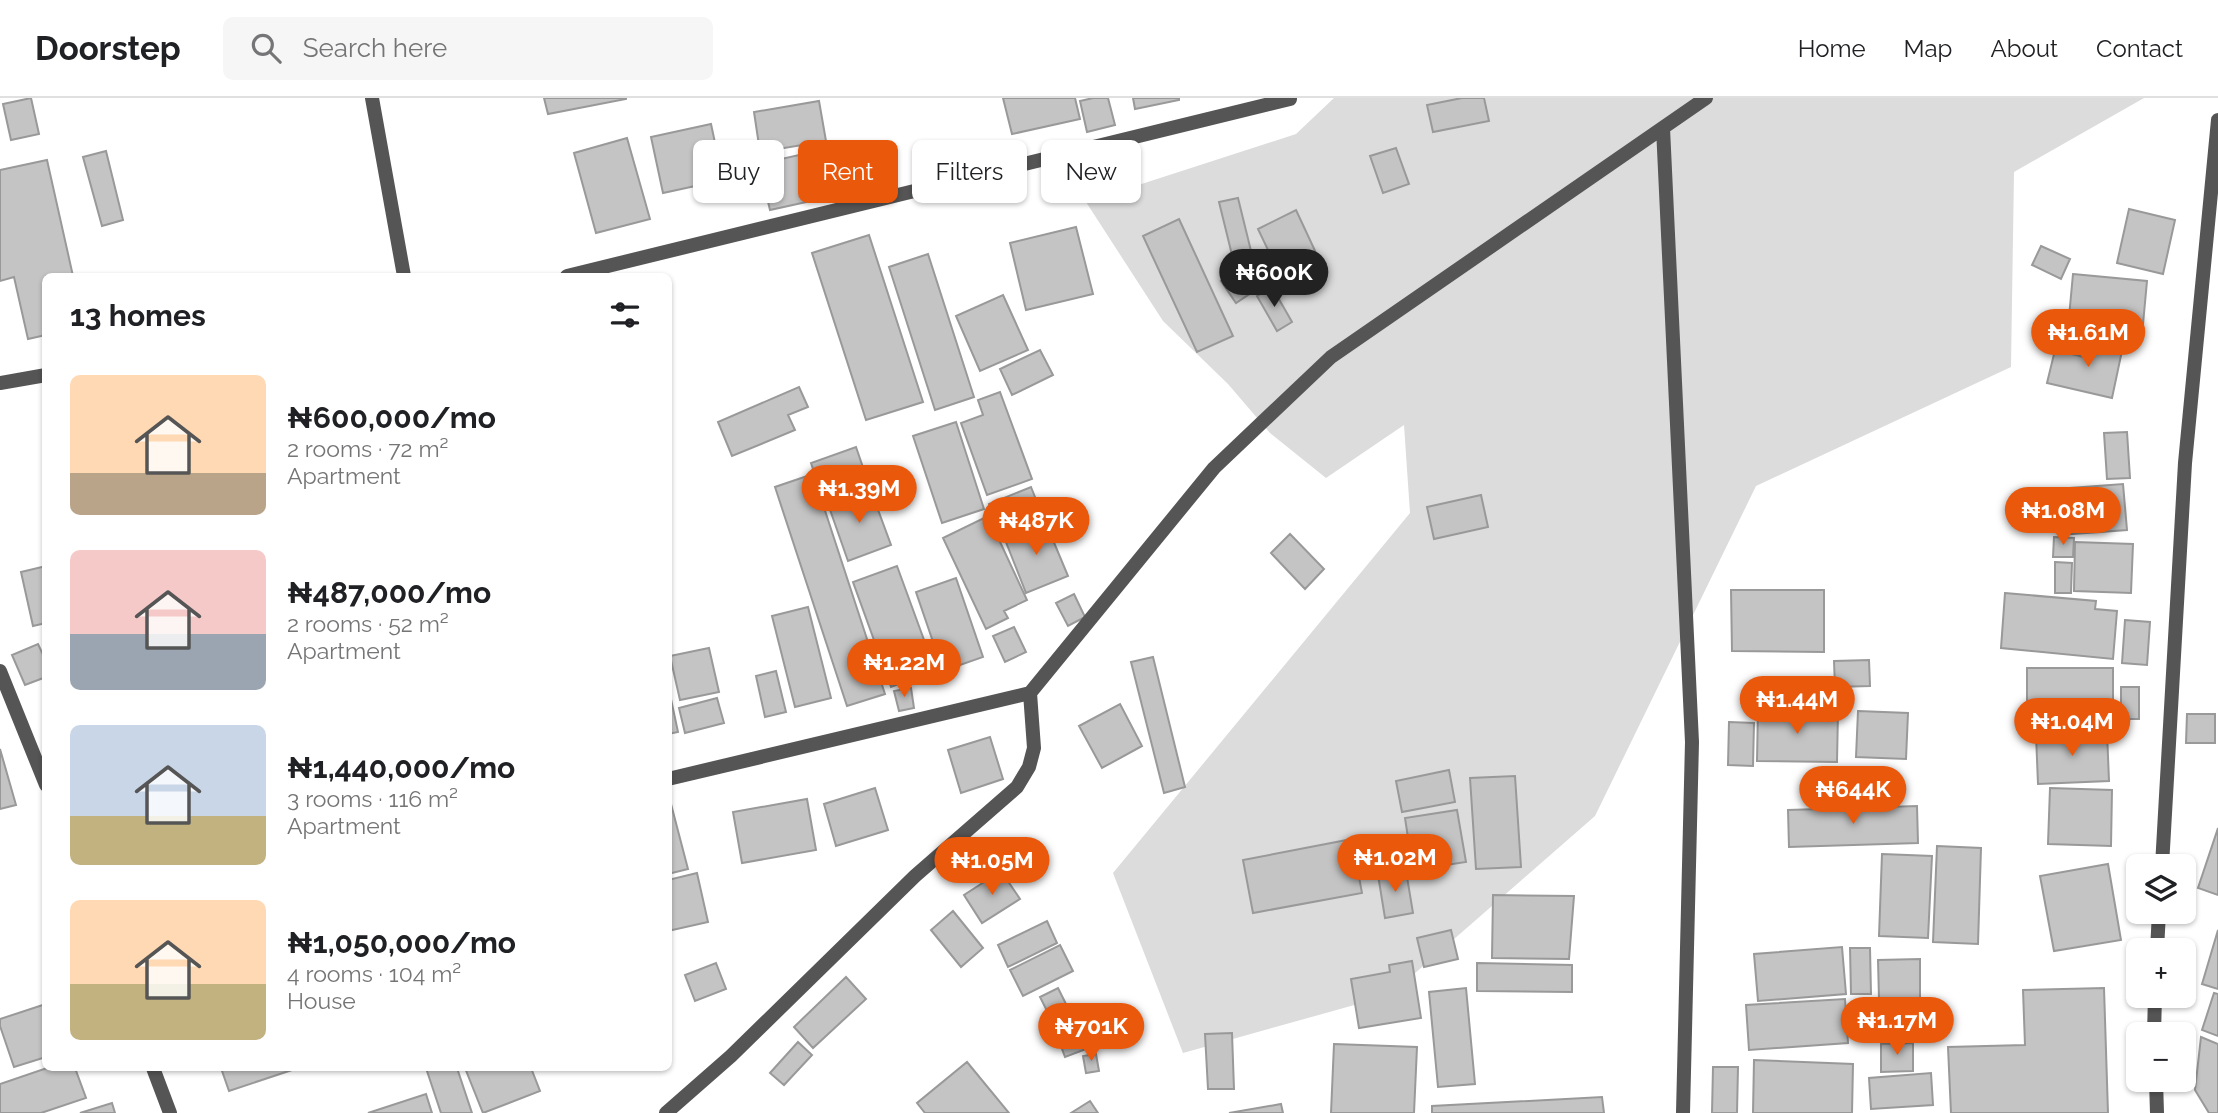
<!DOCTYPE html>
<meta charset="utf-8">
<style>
body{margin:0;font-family:Raleway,sans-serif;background:#f6f6f6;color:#202124;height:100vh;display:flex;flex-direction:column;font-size:26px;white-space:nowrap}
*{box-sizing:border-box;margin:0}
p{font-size:23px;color:#757577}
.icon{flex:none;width:38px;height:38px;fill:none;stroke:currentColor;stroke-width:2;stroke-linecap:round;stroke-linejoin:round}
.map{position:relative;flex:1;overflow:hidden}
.side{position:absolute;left:42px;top:175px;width:630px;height:798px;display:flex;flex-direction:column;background:#fff;border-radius:10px;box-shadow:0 2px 5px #0004}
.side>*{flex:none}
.guide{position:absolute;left:693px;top:42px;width:665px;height:63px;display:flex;gap:14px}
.buttons{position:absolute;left:2126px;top:756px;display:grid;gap:14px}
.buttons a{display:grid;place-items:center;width:70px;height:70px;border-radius:10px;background:#fff;box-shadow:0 2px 5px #0004;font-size:35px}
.price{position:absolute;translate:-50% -60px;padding:0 16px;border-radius:24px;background:#ea580c;color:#fff;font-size:23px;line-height:46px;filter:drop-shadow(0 2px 4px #0008)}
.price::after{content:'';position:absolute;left:50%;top:42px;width:21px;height:16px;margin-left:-10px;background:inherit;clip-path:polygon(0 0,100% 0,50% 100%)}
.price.selected{background:#222;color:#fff}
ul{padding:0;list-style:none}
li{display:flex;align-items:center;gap:21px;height:175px;padding:0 28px}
li span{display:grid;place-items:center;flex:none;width:196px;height:140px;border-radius:10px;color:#555}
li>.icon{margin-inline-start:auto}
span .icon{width:84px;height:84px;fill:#fffc;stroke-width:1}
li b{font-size:30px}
h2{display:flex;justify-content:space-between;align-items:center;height:84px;padding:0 28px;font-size:30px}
.chip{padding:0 24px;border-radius:10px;background:#fff;box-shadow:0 2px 5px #0004;font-size:24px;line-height:63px}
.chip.selected{background:#ea580c;color:#fff}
header{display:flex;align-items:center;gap:42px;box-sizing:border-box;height:98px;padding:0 35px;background:#fff;border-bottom:2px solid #e0e0e0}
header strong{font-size:33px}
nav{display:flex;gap:38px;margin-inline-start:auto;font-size:24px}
.search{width:490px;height:63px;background:#f6f6f6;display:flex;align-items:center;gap:18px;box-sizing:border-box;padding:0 24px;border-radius:10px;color:#757577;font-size:26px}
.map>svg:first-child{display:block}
</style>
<header>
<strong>Doorstep</strong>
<div class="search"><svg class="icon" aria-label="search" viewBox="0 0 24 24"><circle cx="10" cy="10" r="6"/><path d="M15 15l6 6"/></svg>Search here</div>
<nav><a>Home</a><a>Map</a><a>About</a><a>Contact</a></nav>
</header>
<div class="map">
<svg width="2218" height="1015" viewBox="0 0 2218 1015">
<rect width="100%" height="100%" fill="#fff"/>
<path fill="#dcdcdc" d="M 1334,0 L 2144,0 L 2014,74 L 2011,269 L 1756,388 L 1595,718 L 1390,897 L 1183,955 L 1113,775 L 1410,415 L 1404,327 L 1326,380 L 1270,335 L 1228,286 L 1163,223 L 1086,104 L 1296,36 Z"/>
<path fill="#c4c4c4" stroke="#999" stroke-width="2" d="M 31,0 L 39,36 L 11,42 L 3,6 Z
M 544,0 L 626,0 L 626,1 L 548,16 Z
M 1003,0 L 1075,0 L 1080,21 L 1012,36 Z
M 1093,0 L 1108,0 L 1115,27 L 1087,34 L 1080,3 Z
M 1133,0 L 1179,0 L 1179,2 L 1135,11 Z
M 1462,0 L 1484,0 L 1489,23 L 1433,34 L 1427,7 Z
M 819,3 L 826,43 L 760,54 L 754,14 Z
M 711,26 L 723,82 L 663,95 L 651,39 Z
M 627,40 L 650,121 L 596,135 L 574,55 Z
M 840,48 L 842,61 L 862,56 L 870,90 L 770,112 L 759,66 Z
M 1396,50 L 1409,86 L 1383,95 L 1370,58 Z
M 106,53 L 123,122 L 102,128 L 83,59 Z
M 47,62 L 73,178 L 46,178 L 46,237 L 28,241 L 14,179 L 0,183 L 0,72 Z
M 1238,100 L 1252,157 L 1233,161 L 1219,104 Z
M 2129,111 L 2175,122 L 2163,176 L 2117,165 Z
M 1296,112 L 1317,157 L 1303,164 L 1307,174 L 1292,182 L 1287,172 L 1279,175 L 1258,131 Z
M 1179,121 L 1233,238 L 1197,254 L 1143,138 Z
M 1076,129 L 1093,196 L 1026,212 L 1010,145 Z
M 869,137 L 923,304 L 866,322 L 812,155 Z
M 2041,148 L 2070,161 L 2061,181 L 2032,167 Z
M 928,156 L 974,299 L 935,312 L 889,169 Z
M 1260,157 L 1276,184 L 1265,190 L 1249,164 Z
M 1245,167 L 1260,189 L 1236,205 L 1221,183 Z
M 2073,176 L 2147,183 L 2142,237 L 2068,230 Z
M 1272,189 L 1292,224 L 1277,233 L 1257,198 Z
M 1003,197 L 1028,252 L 980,273 L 956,218 Z
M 2088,240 L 2123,248 L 2112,300 L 2047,285 L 2055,252 L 2084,259 Z
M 1040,252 L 1053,277 L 1012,297 L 1000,271 Z
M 799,289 L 808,309 L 788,317 L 795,332 L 732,358 L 718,324 Z
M 1000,294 L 1032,381 L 987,397 L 961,325 L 983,317 L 978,302 Z
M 956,324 L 984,411 L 942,425 L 913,338 Z
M 2127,334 L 2130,380 L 2107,381 L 2104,335 Z
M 856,349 L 868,384 L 823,400 L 811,365 Z
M 813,376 L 885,596 L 847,608 L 775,389 Z
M 2123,386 L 2127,432 L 2060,437 L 2057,391 Z
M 1031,389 L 1043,419 L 1001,436 L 989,406 Z
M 870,390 L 891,447 L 848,463 L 828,406 Z
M 1481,397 L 1488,429 L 1434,441 L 1427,409 Z
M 988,418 L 1027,502 L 1004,513 L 1008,520 L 986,531 L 943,440 Z
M 1045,423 L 1068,478 L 1026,495 L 1004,439 Z
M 1290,436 L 1324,471 L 1305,491 L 1271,455 Z
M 2054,439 L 2074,440 L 2073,459 L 2053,459 Z
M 2075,444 L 2133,446 L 2131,495 L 2074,493 Z
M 2055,464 L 2072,465 L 2071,495 L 2055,495 Z
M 46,468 L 46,525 L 33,528 L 21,474 Z
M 897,468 L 935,572 L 891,589 L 853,484 Z
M 956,480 L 983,559 L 943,573 L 916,494 Z
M 1731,492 L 1824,492 L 1824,554 L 1732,553 Z
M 2005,495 L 2096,503 L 2095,511 L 2117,513 L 2113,561 L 2001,550 Z
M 1074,496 L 1085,519 L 1068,528 L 1056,505 Z
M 808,509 L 831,600 L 795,609 L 772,518 Z
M 2125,522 L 2150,524 L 2147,567 L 2122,565 Z
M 1014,529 L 1026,554 L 1005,564 L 993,538 Z
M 38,546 L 46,563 L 46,579 L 25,587 L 12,557 Z
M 709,550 L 719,594 L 680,602 L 670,558 Z
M 1153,559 L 1185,689 L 1164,695 L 1131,564 Z
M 1869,562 L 1870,588 L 1835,589 L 1834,563 Z
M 2027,570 L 2113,570 L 2113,623 L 2027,623 Z
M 776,573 L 786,614 L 765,619 L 756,578 Z
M 668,587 L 678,634 L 668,636 Z
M 2121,589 L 2139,589 L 2139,621 L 2121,621 Z
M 911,590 L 914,610 L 899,613 L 894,593 Z
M 717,600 L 724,625 L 685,635 L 679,610 Z
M 1120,606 L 1142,648 L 1102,670 L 1079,628 Z
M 1758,611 L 1838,613 L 1837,664 L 1757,663 Z
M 1858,613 L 1908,615 L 1906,661 L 1856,659 Z
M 2187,616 L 2215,616 L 2215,645 L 2186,645 Z
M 1729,624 L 1754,625 L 1753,668 L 1728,667 Z
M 2107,634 L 2109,683 L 2038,686 L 2036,637 Z
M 990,639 L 1003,681 L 961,695 L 948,652 Z
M 0,651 L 16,707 L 0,711 Z
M 1449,672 L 1455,704 L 1402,714 L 1396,683 Z
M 1515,678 L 1521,769 L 1476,771 L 1470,680 Z
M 875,690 L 888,732 L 836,748 L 824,706 Z
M 2050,690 L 2112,692 L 2111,748 L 2048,746 Z
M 807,701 L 816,752 L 742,765 L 733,714 Z
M 671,706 L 688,771 L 668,776 L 668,707 Z
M 1917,708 L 1918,745 L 1789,749 L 1788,712 Z
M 1457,712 L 1466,764 L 1413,772 L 1405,720 Z
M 2218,730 L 2218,797 L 2198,790 Z
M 1352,741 L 1362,795 L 1253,815 L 1243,762 Z
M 1937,748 L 1981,750 L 1978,846 L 1933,844 Z
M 1882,756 L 1932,758 L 1928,840 L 1879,838 Z
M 2108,766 L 2121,842 L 2054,853 L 2040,778 Z
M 1001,773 L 1020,801 L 982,825 L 964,797 Z
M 1406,773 L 1413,815 L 1385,820 L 1378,777 Z
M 697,775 L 708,824 L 668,833 L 668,782 Z
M 1493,797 L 1574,798 L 1569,861 L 1492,860 Z
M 953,813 L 983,850 L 961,869 L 931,832 Z
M 1047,823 L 1057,845 L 1008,869 L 998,847 Z
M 1451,832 L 1458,861 L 1424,869 L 1417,840 Z
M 2218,832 L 2218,891 L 2202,886 Z
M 1060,847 L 1073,873 L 1023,898 L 1010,872 Z
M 1842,849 L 1846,896 L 1758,903 L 1754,856 Z
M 1850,850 L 1870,850 L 1871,896 L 1851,896 Z
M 1920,861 L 1920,900 L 1879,901 L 1878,862 Z
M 1412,863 L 1421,920 L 1359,930 L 1351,881 L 1390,874 L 1389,867 Z
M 716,865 L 726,891 L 695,903 L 685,877 Z
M 1477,865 L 1572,867 L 1572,894 L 1477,893 Z
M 846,879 L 866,901 L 813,950 L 794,929 Z
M 1058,890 L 1076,926 L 1058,935 L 1040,899 Z
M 1466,890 L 1475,986 L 1438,989 L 1429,894 Z
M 2104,890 L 2108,1015 L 1951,1015 L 1948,949 L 2025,947 L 2023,892 Z
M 2214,895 L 2218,896 L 2218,938 L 2202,932 Z
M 1845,901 L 1848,945 L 1749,952 L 1746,907 Z
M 46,906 L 46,959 L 14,969 L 0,928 L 0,921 Z
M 1903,906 L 1905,934 L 1868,938 L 1865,909 Z
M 1082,931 L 1089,950 L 1065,959 L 1058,940 Z
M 1232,935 L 1234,991 L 1208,991 L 1205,936 Z
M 2201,939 L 2218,946 L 2218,1015 L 2209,1015 L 2195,992 Z
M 798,944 L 812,957 L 784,987 L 770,975 Z
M 1913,945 L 1913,973 L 1881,974 L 1881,946 Z
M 1334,946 L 1417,949 L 1414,1015 L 1331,1015 Z
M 1096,956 L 1099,973 L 1086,975 L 1083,958 Z
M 1754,962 L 1853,966 L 1852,1015 L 1753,1015 Z
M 967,964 L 1009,1015 L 925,1015 L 917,1005 Z
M 1713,969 L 1738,969 L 1737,1015 L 1712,1015 Z
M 47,970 L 75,970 L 86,1000 L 41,1015 L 0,1015 L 0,986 Z
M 221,970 L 298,970 L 229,993 Z
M 426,970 L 457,970 L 472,1015 L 441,1015 Z
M 465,970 L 531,970 L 540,993 L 483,1015 Z
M 1931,975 L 1933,1007 L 1871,1011 L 1869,980 Z
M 426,996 L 432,1015 L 368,1015 Z
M 1602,999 L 1604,1015 L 1432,1015 L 1432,1008 Z
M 1090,1003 L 1098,1015 L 1071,1015 Z
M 112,1005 L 115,1015 L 80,1015 Z
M 1281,1006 L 1283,1015 L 1229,1015 Z"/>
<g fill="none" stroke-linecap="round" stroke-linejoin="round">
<path stroke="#555" stroke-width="14" d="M 372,0 L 404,178
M 1663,30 L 1692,644 L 1683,1015
M 567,178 L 1290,1
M 0,285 L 46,277
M 0,573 L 46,687
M 668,681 L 1030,595 L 1214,370 L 1331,259 L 1706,0
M 2162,768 L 2185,365 L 2218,22
M 2157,852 L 2159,814
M 2154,936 L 2155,898
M 153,970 L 170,1015
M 2156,982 L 2157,1015
M 666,1015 L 731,958 L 915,778 L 1017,689 L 1029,669 L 1034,650 L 1030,595"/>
</g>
</svg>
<div class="buttons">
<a><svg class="icon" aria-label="layers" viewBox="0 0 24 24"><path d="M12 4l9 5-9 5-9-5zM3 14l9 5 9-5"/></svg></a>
<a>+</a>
<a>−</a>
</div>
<b class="price selected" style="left:1274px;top:211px">₦600K</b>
<b class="price" style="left:2088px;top:271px">₦1.61M</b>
<b class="price" style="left:859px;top:427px">₦1.39M</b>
<b class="price" style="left:2063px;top:449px">₦1.08M</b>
<b class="price" style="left:1036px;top:459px">₦487K</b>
<b class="price" style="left:904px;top:601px">₦1.22M</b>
<b class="price" style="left:1797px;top:638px">₦1.44M</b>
<b class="price" style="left:2072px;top:660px">₦1.04M</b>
<b class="price" style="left:1853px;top:728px">₦644K</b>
<b class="price" style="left:1395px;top:796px">₦1.02M</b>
<b class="price" style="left:992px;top:799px">₦1.05M</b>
<b class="price" style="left:1897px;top:959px">₦1.17M</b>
<b class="price" style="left:1091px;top:965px">₦701K</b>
<div class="guide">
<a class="chip">Buy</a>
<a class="chip selected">Rent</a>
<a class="chip">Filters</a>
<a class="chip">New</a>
</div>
<section class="side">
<h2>13 homes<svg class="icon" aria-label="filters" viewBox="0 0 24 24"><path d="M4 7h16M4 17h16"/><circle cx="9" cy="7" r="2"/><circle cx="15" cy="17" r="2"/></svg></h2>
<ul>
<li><span style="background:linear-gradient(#ffd9b3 70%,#b9a48a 0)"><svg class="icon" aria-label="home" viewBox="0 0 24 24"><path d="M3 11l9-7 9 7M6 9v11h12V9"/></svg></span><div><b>₦600,000/mo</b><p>2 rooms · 72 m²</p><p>Apartment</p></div></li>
<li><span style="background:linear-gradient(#f6c9c9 60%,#9aa5b1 0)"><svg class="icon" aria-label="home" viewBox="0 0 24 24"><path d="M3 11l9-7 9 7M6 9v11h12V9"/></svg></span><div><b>₦487,000/mo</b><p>2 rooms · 52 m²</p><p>Apartment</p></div></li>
<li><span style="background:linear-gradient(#c9d6e8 65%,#c2b280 0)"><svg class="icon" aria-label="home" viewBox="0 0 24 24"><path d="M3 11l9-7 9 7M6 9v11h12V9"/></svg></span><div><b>₦1,440,000/mo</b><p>3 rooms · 116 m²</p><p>Apartment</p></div></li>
<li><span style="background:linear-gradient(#ffd9b3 60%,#c2b280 0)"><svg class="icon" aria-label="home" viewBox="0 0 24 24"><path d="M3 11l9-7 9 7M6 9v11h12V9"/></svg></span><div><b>₦1,050,000/mo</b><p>4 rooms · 104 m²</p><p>House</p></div></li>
</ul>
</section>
</div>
